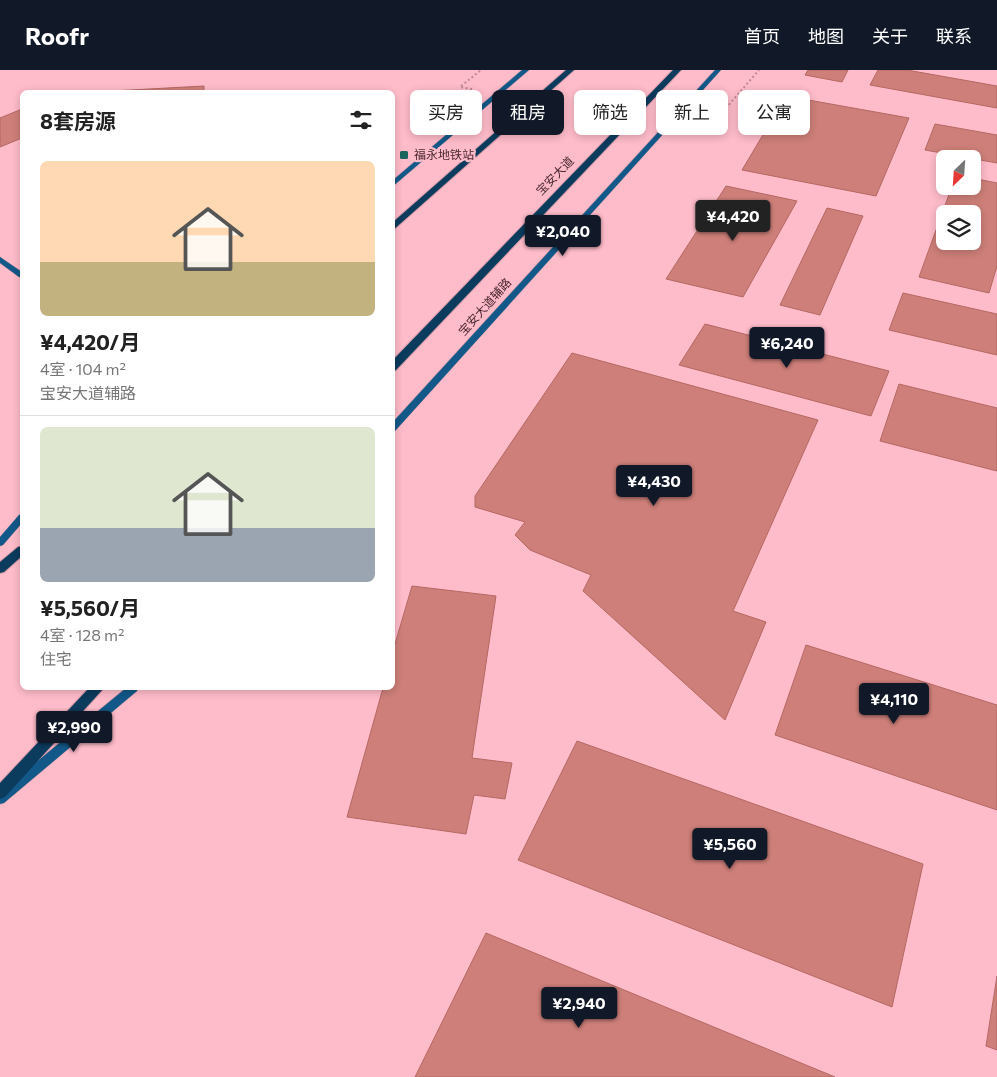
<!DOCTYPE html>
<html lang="zh">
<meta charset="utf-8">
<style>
body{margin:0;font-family:Commissioner,"Noto Sans SC",sans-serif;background:#f2f2f2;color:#222;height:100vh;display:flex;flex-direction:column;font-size:19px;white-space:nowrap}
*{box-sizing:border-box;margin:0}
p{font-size:16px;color:#767676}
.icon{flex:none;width:28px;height:28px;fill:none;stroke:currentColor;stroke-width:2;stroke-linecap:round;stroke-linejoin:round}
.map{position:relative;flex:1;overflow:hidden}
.sheet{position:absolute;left:20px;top:20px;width:375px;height:600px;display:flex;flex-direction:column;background:#fff;border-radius:8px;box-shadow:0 2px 8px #0003}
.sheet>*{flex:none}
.banner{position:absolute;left:410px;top:20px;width:475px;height:45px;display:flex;gap:10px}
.needle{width:32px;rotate:205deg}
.tools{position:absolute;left:936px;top:80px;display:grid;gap:10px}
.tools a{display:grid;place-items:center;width:45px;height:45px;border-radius:8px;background:#fff;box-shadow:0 2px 8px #0003;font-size:25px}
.price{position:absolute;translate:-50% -42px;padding:0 11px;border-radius:5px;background:#111827;color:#fff;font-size:16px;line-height:32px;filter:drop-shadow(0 1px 2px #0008)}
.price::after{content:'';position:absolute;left:50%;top:30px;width:15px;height:11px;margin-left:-8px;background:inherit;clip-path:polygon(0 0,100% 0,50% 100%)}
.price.current{background:#222;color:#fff}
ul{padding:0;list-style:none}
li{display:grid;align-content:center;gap:10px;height:265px;padding:0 20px}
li+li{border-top:1px solid #e0e0e0}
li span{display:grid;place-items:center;height:155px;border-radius:8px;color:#555}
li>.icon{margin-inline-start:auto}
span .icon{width:90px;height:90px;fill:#fffc;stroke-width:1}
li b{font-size:21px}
h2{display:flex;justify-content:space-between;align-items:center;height:60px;padding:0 20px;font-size:21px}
.tag{padding:0 18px;border-radius:8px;background:#fff;box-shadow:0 2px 8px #0003;font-size:18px;line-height:45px}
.tag.current{background:#111827;color:#fff}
header{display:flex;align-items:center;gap:30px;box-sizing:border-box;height:70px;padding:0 25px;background:#111827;color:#fff}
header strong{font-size:24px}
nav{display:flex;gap:28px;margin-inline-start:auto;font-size:18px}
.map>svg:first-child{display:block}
</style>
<header>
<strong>Roofr</strong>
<nav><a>首页</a><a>地图</a><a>关于</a><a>联系</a></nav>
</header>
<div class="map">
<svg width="997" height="1007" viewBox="0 0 997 1007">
<rect width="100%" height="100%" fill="#febbc9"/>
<path fill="#ce7f79" stroke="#b56863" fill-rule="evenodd" d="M 808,0 L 848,0 L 842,12 L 805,5 Z
M 878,0 L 907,0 L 997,16 L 997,38 L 870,15 Z
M 204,16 L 204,22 L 94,22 Z
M 786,26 L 909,48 L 876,126 L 742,100 Z
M 22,39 L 22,68 L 0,77 L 0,48 Z
M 935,54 L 997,65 L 997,93 L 925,80 Z
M 972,108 L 997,113 L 997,196 L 989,223 L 919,207 L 952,116 L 972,116 ZM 945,144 L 972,144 L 972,171 L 945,171 Z
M 726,116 L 797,131 L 743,227 L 666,209 Z
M 827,138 L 863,146 L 820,245 L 780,235 Z
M 903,223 L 997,244 L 997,285 L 889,260 Z
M 705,254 L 889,301 L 871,346 L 679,295 Z
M 572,283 L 818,350 L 733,541 L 766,552 L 725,650 L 583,521 L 591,505 L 530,480 L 515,465 L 525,452 L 475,437 L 475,426 Z
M 899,314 L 997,338 L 997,401 L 880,371 Z
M 412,516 L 496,526 L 472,688 L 512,693 L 505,729 L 474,725 L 466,764 L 347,747 L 383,618 L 392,618 L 392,584 Z
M 806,575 L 997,635 L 997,740 L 775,665 Z
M 577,671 L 923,794 L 892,937 L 518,790 Z
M 486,863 L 835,1007 L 415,1007 Z
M 997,906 L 997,980 L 986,976 Z"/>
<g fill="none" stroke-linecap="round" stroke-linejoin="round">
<defs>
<path id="secondary" d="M 522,0 L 529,0 L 392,117 L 392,111 Z
M 715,0 L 721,0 L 395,361 L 392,362 L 392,353 Z
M 0,187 L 22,202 L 22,207 L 19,207 L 0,193 Z
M 22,444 L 22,453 L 3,475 L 0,476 L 0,467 L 19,445 Z
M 126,618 L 138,618 L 137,621 L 4,733 L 0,734 L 0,722 Z"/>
<path id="primary" d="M 566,0 L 574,0 L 392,161 L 392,153 Z
M 673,0 L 681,0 L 396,300 L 392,301 L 392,291 Z
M 22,476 L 22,486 L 4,502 L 0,503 L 0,492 L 18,477 Z
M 89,618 L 104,618 L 5,727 L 0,729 L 0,713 Z"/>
</defs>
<use href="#secondary" stroke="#d69ba8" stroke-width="1"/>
<use href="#primary" stroke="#d69ba8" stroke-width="2"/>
<path stroke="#c08894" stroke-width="2" stroke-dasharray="2 2.5" stroke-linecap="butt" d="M 472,19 L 460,17 L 481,0
M 720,45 L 759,0"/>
<use href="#secondary" fill="#125888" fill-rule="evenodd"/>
<use href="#primary" fill="#0b3b5d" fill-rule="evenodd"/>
</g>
<rect fill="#1a655d" stroke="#febbc9" stroke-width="2" x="399" y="80" width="10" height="10" rx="2.5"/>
<g text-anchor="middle" stroke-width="4.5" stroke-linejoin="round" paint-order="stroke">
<g font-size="12" fill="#4a2931" stroke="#febbc9" text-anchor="start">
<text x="414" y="89">福永地铁站</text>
</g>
<g font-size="12" fill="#4a2931" stroke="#febbc9">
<text transform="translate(555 106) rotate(-46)" y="4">宝安大道</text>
<text transform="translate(485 237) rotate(-48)" y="4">宝安大道辅路</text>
</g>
</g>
</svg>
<div class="tools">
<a><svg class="needle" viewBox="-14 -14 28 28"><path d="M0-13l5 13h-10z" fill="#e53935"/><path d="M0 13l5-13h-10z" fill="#767676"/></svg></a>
<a><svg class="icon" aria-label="layers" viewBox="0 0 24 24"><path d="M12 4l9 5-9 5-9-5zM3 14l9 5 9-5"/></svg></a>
</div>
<b class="price current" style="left:733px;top:172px">¥4,420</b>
<b class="price" style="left:563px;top:187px">¥2,040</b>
<b class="price" style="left:787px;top:299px">¥6,240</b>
<b class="price" style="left:654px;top:437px">¥4,430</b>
<b class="price" style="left:894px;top:655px">¥4,110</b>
<b class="price" style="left:74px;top:683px">¥2,990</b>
<b class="price" style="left:730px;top:800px">¥5,560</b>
<b class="price" style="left:579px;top:959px">¥2,940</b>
<div class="banner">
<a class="tag">买房</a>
<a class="tag current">租房</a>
<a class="tag">筛选</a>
<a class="tag">新上</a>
<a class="tag">公寓</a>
</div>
<section class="sheet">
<h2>8套房源<svg class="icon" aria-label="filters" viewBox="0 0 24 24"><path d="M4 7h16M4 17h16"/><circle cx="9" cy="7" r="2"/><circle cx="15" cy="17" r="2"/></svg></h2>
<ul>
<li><span style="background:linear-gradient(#ffd9b3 65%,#c2b280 0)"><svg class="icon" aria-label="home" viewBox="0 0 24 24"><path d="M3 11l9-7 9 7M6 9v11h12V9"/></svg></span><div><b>¥4,420/月</b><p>4室 · 104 m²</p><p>宝安大道辅路</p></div></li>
<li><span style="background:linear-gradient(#dfe7d0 65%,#9aa5b1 0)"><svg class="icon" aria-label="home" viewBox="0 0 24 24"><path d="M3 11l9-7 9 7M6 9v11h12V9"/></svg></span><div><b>¥5,560/月</b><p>4室 · 128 m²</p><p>住宅</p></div></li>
</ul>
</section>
</div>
